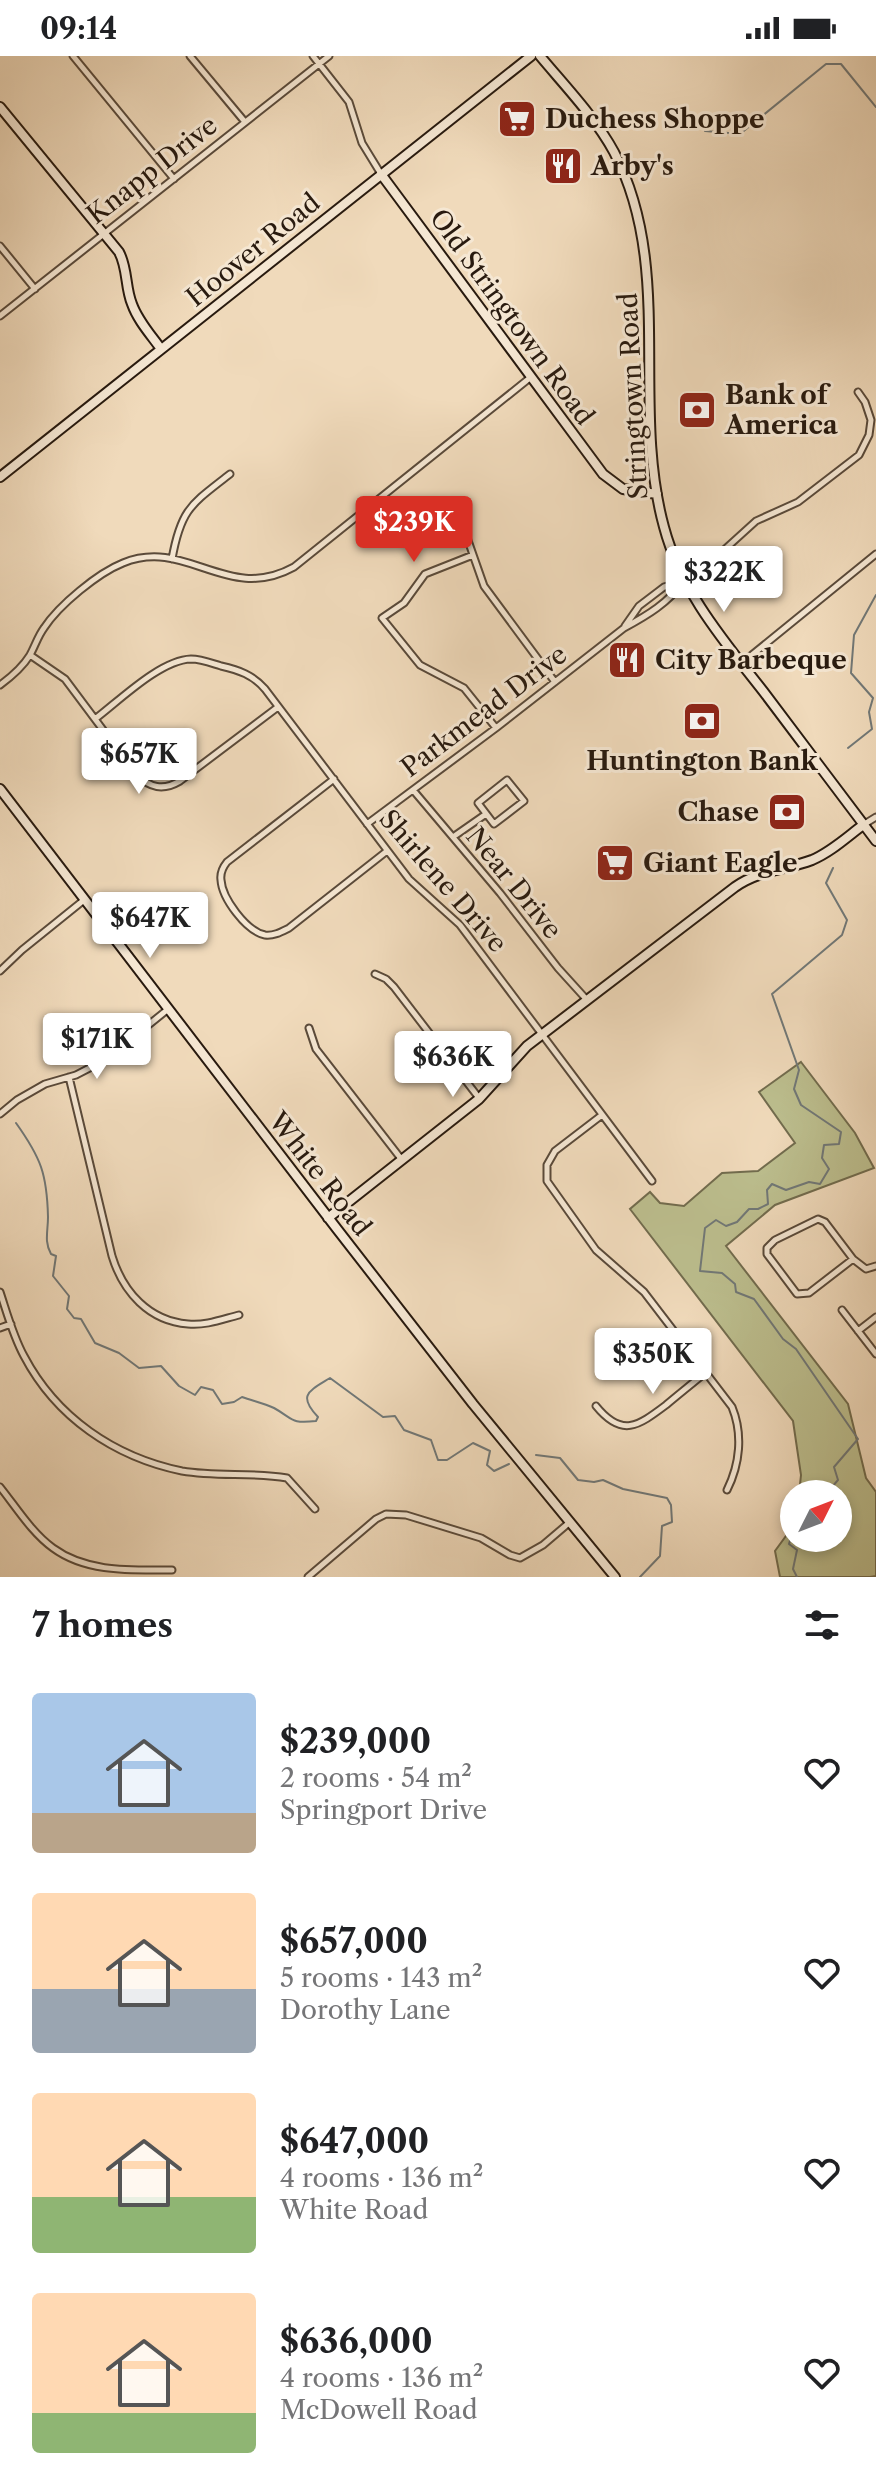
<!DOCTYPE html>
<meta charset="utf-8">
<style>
body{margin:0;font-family:"Libre Caslon Text",serif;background:#f6f6f6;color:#202124;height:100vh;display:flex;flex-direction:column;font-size:30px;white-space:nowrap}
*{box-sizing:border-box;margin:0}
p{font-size:26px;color:#757577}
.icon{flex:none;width:44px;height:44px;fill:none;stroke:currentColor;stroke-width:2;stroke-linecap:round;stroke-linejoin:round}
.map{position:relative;height:1521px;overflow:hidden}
.panel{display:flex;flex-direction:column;background:#fff;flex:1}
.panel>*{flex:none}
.needle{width:52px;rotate:48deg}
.fabs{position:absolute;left:780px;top:1424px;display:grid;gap:16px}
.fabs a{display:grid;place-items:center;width:72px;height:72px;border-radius:50%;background:#fff;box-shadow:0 4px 12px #0003;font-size:40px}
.price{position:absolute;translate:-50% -68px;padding:0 18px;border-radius:8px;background:#fff;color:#222;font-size:26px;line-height:52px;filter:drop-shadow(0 2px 4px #0008)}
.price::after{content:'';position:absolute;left:50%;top:48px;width:24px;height:18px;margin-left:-12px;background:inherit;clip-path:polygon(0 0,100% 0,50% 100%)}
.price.current{background:#d93025;color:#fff}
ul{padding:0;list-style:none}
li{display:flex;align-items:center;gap:24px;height:200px;padding:0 32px}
li span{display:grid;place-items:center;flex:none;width:224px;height:160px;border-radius:8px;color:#555}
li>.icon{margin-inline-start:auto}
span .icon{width:96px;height:96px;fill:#fffc;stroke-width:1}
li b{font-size:34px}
h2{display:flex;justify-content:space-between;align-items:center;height:96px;padding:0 32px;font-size:34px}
.status{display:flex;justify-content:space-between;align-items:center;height:56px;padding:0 40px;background:#fff;direction:ltr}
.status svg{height:22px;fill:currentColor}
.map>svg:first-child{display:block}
</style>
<div class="status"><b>09:14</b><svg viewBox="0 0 49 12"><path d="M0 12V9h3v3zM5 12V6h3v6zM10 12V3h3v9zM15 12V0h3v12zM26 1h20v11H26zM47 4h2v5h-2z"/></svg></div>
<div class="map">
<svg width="876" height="1521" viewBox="0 0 876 1521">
<rect width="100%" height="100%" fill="#f0dabb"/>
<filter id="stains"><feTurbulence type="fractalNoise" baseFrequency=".0025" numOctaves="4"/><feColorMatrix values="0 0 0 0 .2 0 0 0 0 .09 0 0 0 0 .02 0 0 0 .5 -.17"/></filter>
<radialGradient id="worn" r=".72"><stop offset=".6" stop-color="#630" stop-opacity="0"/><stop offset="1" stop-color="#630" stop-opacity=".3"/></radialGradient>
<path fill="#bcbe8e" stroke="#726c4e" stroke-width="2" d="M 801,1006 L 855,1077 L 874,1112 L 775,1149 L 726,1190 L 848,1348 L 866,1422 L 876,1436 L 876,1520 L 870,1521 L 780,1521 L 775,1495 L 794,1469 L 794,1482 L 838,1482 L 838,1438 L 799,1438 L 801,1419 L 793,1365 L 630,1153 L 650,1136 L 660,1147 L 684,1150 L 722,1117 L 758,1115 L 795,1087 L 759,1036 Z"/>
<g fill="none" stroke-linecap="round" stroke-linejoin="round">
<path stroke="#717877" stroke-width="2" d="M 705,75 L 740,78 L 826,8 L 841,8 L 876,51
M 848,692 L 872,673 L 869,656 L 873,642 L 851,617 L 854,579 L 876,539
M 16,1067 C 41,1102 47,1118 48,1161 C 48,1175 44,1186 51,1198 L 56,1200 L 53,1220 L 69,1240 L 67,1253 L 74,1262 L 81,1263 L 95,1287 L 119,1297 L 139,1312 L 161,1310 L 179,1330 L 195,1339 L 201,1331 L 213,1334 L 222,1348 L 234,1346 L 242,1341 C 253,1345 264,1347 274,1352 C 294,1363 290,1368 316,1365 L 318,1361 C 297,1339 309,1335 330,1322 L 383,1361 L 395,1360 L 404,1374 L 431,1384 L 438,1404 L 447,1404 L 473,1387 L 490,1395 L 487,1409 L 494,1415 L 509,1408
M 536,1399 L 560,1402 L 578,1424 L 594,1426 L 603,1424 L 623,1433 L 667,1442 L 671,1449 L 672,1466 L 662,1470 L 660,1500 L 640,1521
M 826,1438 L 838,1424 L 834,1411 L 858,1383 L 796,1293 L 783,1283 L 754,1243 L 736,1236 L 735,1228 L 722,1217 L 700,1215 L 705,1172 L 716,1164 L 726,1170 L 737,1166 L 749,1153 L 758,1153 L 768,1148 L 767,1134 L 772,1128 L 786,1134 L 809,1126 L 820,1128 L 829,1113 L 822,1102 L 824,1089 L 839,1088 L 841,1076 L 801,1049 L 794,1033 L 799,1014 L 772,938 L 842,879 L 847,864 L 826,827 L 833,812
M 794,1472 L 789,1488 L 797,1494 L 793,1513 L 797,1521"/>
<defs>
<path id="street" d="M 73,0 L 174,123
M 190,0 L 245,66
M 313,0 L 349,46 L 362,87 L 381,118
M 0,190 L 35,233
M 0,260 L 329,0
M 458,456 L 484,530 L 555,626
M 473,499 L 425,518 L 404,547 L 382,562 L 420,609 L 464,632 L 496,672
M 172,503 C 181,452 192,448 230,418
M 625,570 L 639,550 L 664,531 L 684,525 L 702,514 L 756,465 L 798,446 L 859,399 L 869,379 L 871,364 L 865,346 L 858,336
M 30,599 L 65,623 L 136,718 C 150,732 163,735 180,725 L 278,651
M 742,607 L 876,498
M 0,629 C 11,621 22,612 30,599 C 35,590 38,580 44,572 C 59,549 98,517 123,507 C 187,481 227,548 294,511 L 531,321
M 95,663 C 119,645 160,604 191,603 C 201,603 211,607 221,610 C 239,614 253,619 265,633 L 409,823 L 460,869 L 652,1125
M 334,723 L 227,806 C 223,811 220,817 221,824 C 222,842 246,875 265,879 C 274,880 281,876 289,872 L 387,795
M 507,724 L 524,745 L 494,768 L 478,747 Z
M 413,734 L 500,837 L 558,912 L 587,944
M 367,768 L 496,672 L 624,572 C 648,559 668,547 684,525
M 863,769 L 876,761
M 453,781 L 486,758
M 0,915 L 22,894 L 84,844
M 375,918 L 386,923 L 394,931 L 479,1042
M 309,972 L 316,993 L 402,1104
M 69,1021 L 112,1200 C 123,1236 149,1265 188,1268 C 205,1270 223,1263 239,1259
M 0,1058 L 17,1044 L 45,1028 L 76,1019 L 105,1004 L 167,954
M 602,1059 L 555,1095 L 547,1109 L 547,1125 L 596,1194 L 644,1236 L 732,1351 C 743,1378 740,1408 727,1434
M 818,1163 L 825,1166 L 853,1203 L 809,1237 L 797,1238 L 767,1198 L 767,1192 L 775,1184 Z
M 853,1203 L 866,1213 L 876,1210
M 0,1236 C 7,1257 13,1280 24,1300 C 56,1361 114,1401 182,1415 C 217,1421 252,1416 287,1422 L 315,1453
M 842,1254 L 876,1298
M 0,1272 L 11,1268
M 858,1275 L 876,1261
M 596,1350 C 622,1382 638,1370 666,1349 C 679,1338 693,1327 706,1316
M 0,1431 C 16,1451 32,1477 53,1492 C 87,1517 132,1514 172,1514
M 308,1521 L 376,1463 L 386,1458 L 406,1459 L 481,1482 L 510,1499 L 520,1502 L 543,1489 L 570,1466"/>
<path id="secondary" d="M 540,0 C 565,30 595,61 614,96 C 675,212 630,348 664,471 C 681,535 723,584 763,635 C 801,685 838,735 876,785
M 0,51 L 119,196 C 128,213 125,231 132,248 C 138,265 151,279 161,293
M 381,118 L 603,418 L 623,433 L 657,438
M 0,421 L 531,0
M 0,733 L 337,1173 L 473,1348 L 615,1521
M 328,1162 L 479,1043 L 527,990 L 735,831 C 759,814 785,814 812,804 C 831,796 847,781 863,769"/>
</defs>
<use href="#street" stroke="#5a4a3a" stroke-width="9"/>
<use href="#secondary" stroke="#281a0f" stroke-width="12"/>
<use href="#street" stroke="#f5e7d3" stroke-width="5"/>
<use href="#secondary" stroke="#f5e7d3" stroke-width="8"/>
</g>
<defs>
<symbol id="supermarket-square" viewBox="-11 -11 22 22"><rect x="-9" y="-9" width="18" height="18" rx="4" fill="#8f2418" stroke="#f5e7d3"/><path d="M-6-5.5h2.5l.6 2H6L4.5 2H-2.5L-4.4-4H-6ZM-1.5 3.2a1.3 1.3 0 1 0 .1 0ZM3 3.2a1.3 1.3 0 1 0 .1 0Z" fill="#fff"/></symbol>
<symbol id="restaurant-square" viewBox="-11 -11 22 22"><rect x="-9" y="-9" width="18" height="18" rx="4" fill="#8f2418" stroke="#f5e7d3"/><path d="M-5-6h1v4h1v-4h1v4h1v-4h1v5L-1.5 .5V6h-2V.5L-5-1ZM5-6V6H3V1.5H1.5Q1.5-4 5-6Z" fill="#fff"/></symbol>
<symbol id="bank-square" viewBox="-11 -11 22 22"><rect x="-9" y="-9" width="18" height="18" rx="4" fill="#8f2418" stroke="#f5e7d3"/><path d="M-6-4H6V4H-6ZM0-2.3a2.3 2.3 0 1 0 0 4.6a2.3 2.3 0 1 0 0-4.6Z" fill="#fff"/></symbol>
</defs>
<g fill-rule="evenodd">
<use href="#supermarket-square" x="495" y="41" width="44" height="44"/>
<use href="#restaurant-square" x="541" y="88" width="44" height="44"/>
<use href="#bank-square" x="675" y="332" width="44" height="44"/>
<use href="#restaurant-square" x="605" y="582" width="44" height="44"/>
<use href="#bank-square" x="680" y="643" width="44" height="44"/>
<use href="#bank-square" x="765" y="734" width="44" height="44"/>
<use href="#supermarket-square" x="593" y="785" width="44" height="44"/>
</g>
<g text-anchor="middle" stroke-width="6" stroke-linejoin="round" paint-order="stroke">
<g font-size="26" font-weight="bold" fill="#281a0f" stroke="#f5e7d3" text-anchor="start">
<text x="545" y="72">Duchess Shoppe</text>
<text x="591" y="119">Arby's</text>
<text x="725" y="348">Bank of<tspan x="725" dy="30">America</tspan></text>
<text x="655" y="613">City Barbeque</text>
<text x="702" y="714" text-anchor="middle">Huntington Bank</text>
<text x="759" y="765" text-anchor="end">Chase</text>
<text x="643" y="816">Giant Eagle</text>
</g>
<g font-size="26" fill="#281a0f" stroke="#f5e7d3">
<text transform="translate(152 114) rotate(-38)" y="9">Knapp Drive</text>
<text transform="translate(253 194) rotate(-39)" y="9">Hoover Road</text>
<text transform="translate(512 261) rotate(54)" y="9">Old Stringtown Road</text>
<text transform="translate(633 340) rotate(-93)" y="9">Stringtown Road</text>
<text transform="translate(484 655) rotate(-37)" y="9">Parkmead Drive</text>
<text transform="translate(443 825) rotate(49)" y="9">Shirlene Drive</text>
<text transform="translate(514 827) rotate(51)" y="9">Near Drive</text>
<text transform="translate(320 1118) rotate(52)" y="9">White Road</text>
</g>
</g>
<rect width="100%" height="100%" filter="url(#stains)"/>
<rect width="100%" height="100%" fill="url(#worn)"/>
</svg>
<div class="fabs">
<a><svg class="needle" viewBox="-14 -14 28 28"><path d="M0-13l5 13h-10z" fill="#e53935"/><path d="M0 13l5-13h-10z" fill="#757577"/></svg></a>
</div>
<b class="price current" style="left:414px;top:508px">$239K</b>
<b class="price" style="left:724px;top:558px">$322K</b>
<b class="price" style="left:139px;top:740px">$657K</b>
<b class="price" style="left:150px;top:904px">$647K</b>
<b class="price" style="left:97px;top:1025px">$171K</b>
<b class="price" style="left:453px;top:1043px">$636K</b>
<b class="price" style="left:653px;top:1340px">$350K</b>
</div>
<section class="panel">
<h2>7 homes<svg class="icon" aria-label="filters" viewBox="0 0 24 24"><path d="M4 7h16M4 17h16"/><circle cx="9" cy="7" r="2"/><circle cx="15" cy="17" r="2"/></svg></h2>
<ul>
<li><span style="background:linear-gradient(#a9c7e8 75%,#b9a48a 0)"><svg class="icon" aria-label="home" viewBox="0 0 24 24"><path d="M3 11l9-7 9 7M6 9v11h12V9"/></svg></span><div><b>$239,000</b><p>2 rooms · 54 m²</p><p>Springport Drive</p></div><svg class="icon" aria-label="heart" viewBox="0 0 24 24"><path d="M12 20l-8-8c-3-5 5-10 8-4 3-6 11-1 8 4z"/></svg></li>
<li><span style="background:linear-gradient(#ffd9b3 60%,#9aa5b1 0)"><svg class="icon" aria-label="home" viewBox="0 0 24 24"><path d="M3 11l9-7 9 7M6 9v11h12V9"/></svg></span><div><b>$657,000</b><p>5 rooms · 143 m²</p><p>Dorothy Lane</p></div><svg class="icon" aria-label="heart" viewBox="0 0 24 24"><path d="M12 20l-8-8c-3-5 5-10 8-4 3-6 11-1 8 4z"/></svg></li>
<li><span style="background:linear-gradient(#ffd9b3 65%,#8fb573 0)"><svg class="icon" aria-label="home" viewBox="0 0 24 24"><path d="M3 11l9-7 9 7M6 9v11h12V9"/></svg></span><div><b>$647,000</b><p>4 rooms · 136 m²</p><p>White Road</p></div><svg class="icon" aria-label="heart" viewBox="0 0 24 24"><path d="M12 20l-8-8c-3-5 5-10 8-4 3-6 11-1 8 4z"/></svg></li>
<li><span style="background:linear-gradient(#ffd9b3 75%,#8fb573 0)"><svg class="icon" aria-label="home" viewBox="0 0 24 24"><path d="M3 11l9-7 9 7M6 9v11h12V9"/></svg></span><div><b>$636,000</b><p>4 rooms · 136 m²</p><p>McDowell Road</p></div><svg class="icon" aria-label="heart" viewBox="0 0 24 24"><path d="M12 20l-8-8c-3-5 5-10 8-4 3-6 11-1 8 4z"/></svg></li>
</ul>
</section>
